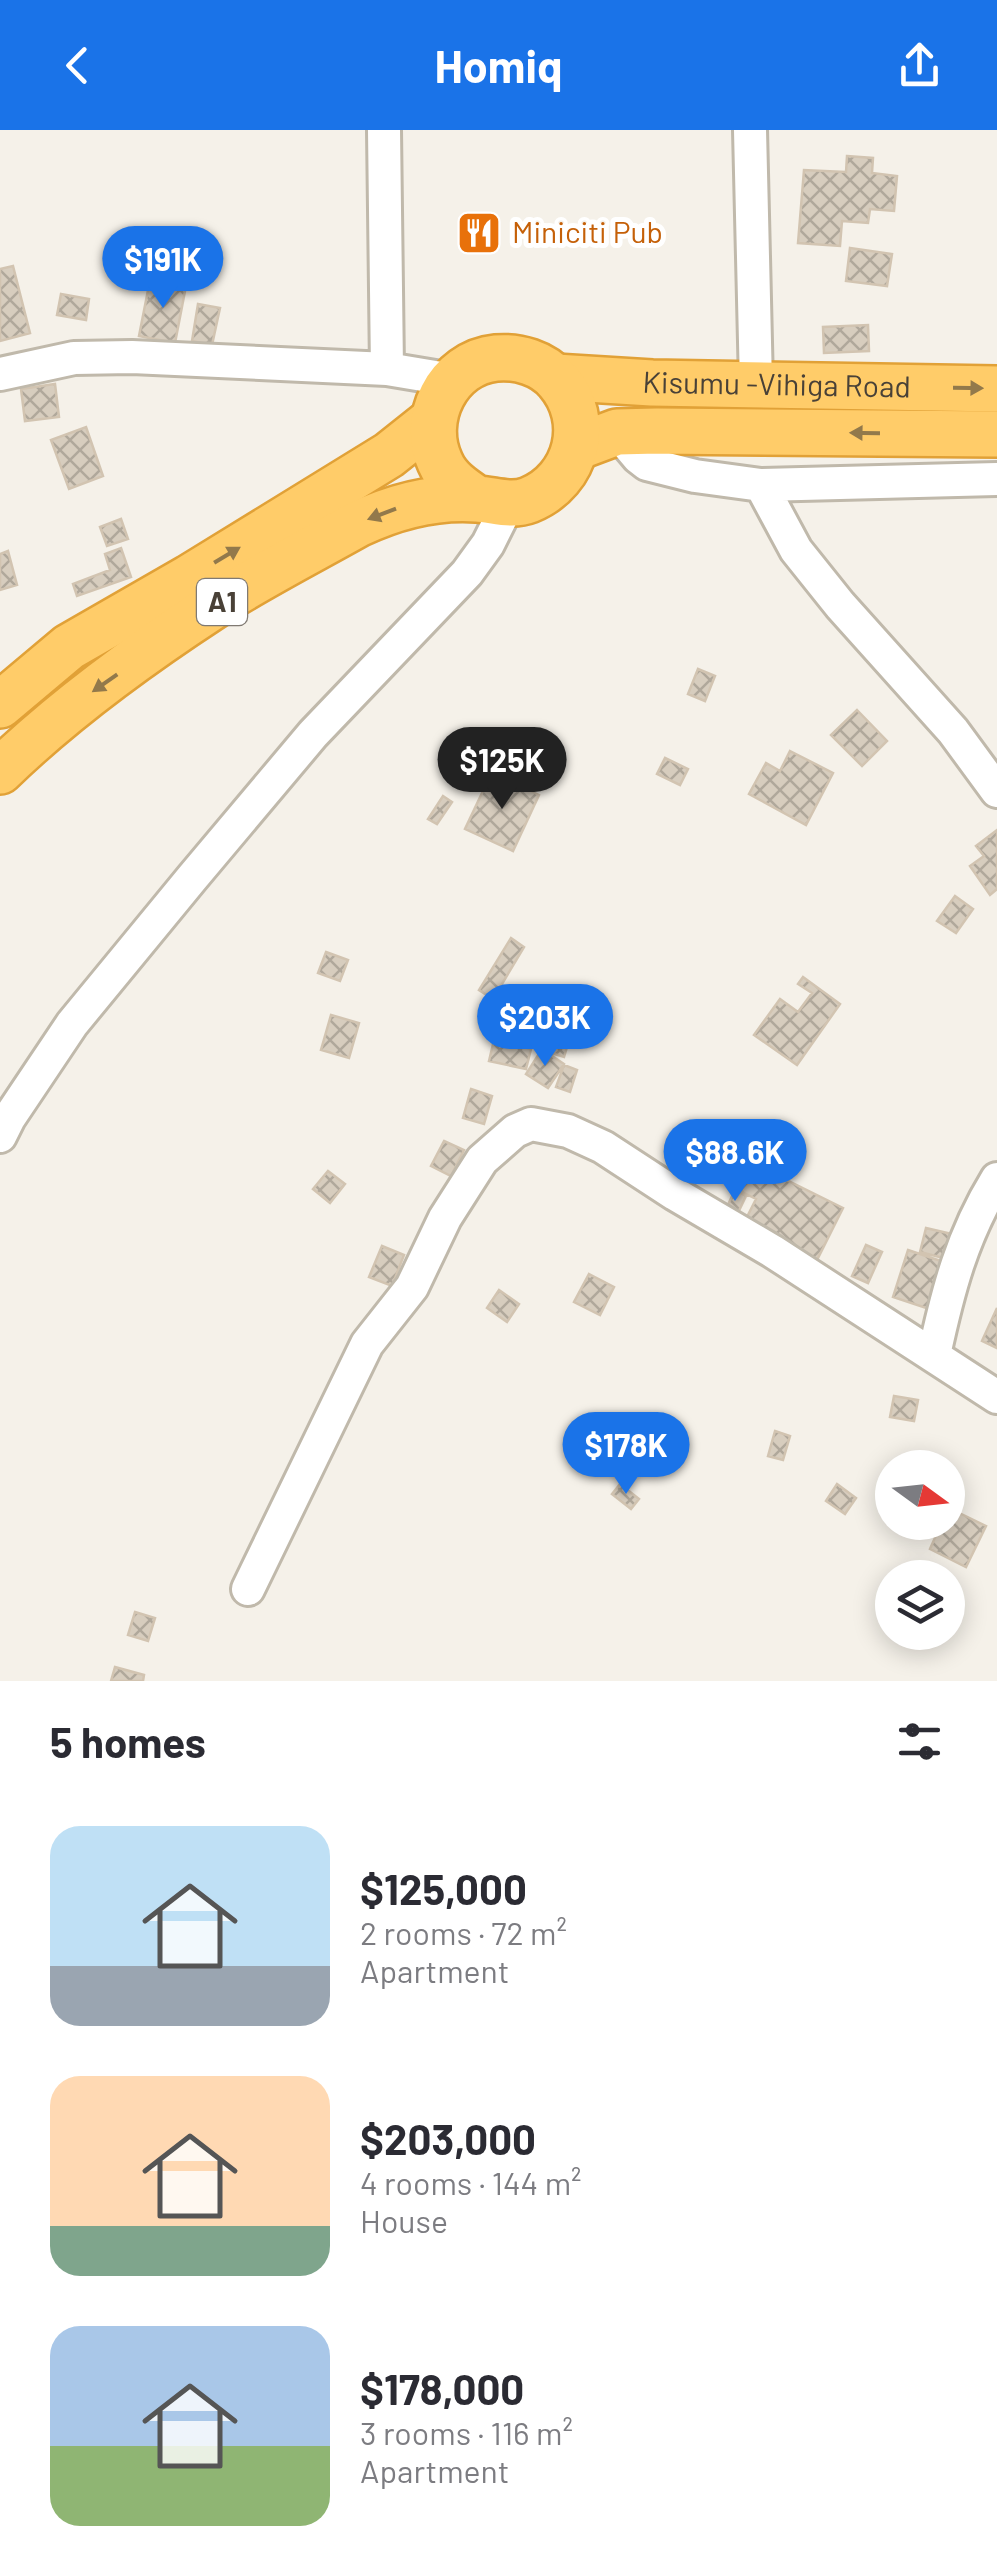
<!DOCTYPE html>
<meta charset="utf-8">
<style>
body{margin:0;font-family:Barlow,sans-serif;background:#f7f7f7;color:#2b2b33;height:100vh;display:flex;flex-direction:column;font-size:38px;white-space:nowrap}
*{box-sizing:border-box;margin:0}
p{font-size:32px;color:#7c7c81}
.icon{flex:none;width:55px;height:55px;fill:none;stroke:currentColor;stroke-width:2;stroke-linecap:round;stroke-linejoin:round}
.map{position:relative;height:1551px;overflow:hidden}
.sheet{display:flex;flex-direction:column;background:#fff;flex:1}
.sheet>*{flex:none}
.needle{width:65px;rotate:105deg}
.fabs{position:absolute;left:875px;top:1320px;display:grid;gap:20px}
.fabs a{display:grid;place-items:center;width:90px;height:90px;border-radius:50%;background:#fff;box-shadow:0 5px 25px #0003;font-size:50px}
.price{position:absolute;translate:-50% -85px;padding:0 22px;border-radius:35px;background:#1a73e8;color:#fff;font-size:32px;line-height:65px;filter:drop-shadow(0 2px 5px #0008)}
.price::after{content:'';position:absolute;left:50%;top:60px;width:30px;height:22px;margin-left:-15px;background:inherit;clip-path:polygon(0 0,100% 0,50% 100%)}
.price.active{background:#222;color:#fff}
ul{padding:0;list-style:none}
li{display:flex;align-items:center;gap:30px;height:250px;padding:0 50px}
li span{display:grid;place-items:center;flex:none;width:280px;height:200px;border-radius:30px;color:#555}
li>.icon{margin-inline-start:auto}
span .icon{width:120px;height:120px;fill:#fffc;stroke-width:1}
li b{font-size:42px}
h2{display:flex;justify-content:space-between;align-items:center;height:120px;padding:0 50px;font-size:42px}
header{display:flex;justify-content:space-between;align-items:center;height:130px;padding:0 50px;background:#1a73e8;color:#fff;font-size:45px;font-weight:700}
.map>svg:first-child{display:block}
</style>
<header><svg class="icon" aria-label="back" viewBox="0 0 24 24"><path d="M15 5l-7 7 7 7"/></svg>Homiq<svg class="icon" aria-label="share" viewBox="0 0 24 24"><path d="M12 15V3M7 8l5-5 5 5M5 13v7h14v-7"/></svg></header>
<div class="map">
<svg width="997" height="1551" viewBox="0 0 997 1551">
<defs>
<pattern id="building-cross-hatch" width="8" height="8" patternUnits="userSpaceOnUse" patternTransform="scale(2.5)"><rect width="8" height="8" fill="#d7cdbe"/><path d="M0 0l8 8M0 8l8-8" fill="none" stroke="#b0a89b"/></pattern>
</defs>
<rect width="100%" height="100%" fill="#f5f1e9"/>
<path fill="url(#building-cross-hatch)" stroke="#d2c4b1" stroke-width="2.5" d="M 847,26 L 873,28 L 872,43 L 897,46 L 894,81 L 870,79 L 868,93 L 842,91 L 840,116 L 798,113 L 804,40 L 846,42 Z
M 119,113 L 141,117 L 135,147 L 113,143 Z
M 850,118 L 892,124 L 887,156 L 846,151 Z
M 13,136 L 30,203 L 0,211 L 0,139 Z
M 150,150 L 186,156 L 175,213 L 139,206 Z
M 61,164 L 89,169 L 86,190 L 57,185 Z
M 198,174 L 220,178 L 212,215 L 192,211 Z
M 868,195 L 869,221 L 824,223 L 823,197 Z
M 55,254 L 59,287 L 25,291 L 21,259 Z
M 86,297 L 103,346 L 69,359 L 51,310 Z
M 121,389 L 128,409 L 107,416 L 100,397 Z
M 121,418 L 131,447 L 77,466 L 73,454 L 110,440 L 105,424 Z
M 8,421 L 17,455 L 0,460 L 0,424 Z
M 698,539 L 715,546 L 705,571 L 688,564 Z
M 857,580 L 887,611 L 862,636 L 831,605 Z
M 790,621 L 833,643 L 806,695 L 749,664 L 766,633 L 780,641 Z
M 665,628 L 688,639 L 680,655 L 657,644 Z
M 492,642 L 539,665 L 513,721 L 465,699 Z
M 443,666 L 452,672 L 437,694 L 428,689 Z
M 997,700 L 997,759 L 990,765 L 970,736 L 984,726 L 976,716 Z
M 955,766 L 973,779 L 956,803 L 937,791 Z
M 511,808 L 524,817 L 493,869 L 479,860 Z
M 326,822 L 348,830 L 340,851 L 318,843 Z
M 803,847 L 840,874 L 797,935 L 754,905 L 780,869 L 798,882 L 812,863 L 798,854 Z
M 585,859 L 602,864 L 595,887 L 578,881 Z
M 331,885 L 359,893 L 349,928 L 321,920 Z
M 550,901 L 570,907 L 564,927 L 544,921 Z
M 494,910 L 531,919 L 526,939 L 489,931 Z
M 542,919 L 564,934 L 548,958 L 526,944 Z
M 564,935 L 577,940 L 570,962 L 556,957 Z
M 471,959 L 492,966 L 484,994 L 463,988 Z
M 444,1011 L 464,1020 L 451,1046 L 431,1036 Z
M 748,1031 L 843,1078 L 815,1134 L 742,1097 L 756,1069 L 734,1058 Z
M 328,1041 L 345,1054 L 330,1073 L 313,1059 Z
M 735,1060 L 746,1066 L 735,1089 L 724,1083 Z
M 926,1098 L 956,1105 L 951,1130 L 920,1122 Z
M 866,1115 L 882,1122 L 868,1153 L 852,1146 Z
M 382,1116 L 404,1125 L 392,1156 L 369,1147 Z
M 908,1120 L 947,1133 L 932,1180 L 893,1167 Z
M 589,1144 L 614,1157 L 600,1185 L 574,1172 Z
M 499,1160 L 519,1174 L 507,1192 L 487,1178 Z
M 997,1178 L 997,1218 L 982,1211 Z
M 894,1266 L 918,1270 L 914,1291 L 890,1287 Z
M 775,1301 L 790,1306 L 783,1330 L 768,1326 Z
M 620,1354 L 639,1369 L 631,1379 L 612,1364 Z
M 837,1354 L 856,1368 L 845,1384 L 826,1371 Z
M 949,1378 L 986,1396 L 966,1437 L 930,1419 L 942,1392 L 948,1392 Z
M 135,1482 L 155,1488 L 148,1511 L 128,1505 Z
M 115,1537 L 144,1545 L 143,1551 L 111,1551 Z"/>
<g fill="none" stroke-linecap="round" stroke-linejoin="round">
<defs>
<path id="minor" d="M 384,0 L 387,239
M 750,0 L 756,254
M 0,244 L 74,228 L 132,227 L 387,239 L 453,250
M 617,302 L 638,327 L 647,334 L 695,346 L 761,355 L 997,349
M 761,355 L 796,420 L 840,475 L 953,601 L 997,661
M 0,1006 L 9,988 L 72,894 L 192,748 L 313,604 L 467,443 L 488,414 L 508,374
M 934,1225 C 948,1160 962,1106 997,1049
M 248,1459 L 367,1214 L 412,1157 L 445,1088 L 482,1030 L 515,1001 L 531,994 L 568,1001 L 603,1017 L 675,1064 L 772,1121 L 997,1267"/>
<g id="highway">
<path id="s1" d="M 555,247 L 652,253 L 997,259"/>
<path d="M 577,317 L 617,302 L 657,301 L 997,304"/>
<path d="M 0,575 L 69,517 L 189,448 L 389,325 L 433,290"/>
<path d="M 0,641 C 64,579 137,526 212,477 C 259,447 310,421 358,394 C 396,376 435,366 477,369 C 495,370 511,377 529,370 C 578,350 592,290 558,251 C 543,233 518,226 496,228 C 447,233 420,289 440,332 C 447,349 462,359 477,369"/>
</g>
</defs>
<use href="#minor" stroke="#c0b9ab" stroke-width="38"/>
<use href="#highway" stroke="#e1a137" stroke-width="50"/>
<use href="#minor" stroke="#fff" stroke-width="32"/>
<use href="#highway" stroke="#ffcc69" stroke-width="45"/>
</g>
<defs><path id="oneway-solid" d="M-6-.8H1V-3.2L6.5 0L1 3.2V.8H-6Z" transform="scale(2.5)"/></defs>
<g fill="#92794b">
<use href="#oneway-solid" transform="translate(968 258) rotate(1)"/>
<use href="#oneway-solid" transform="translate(865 303) rotate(-179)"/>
<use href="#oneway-solid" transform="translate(382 384) rotate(159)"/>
<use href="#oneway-solid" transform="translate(227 425) rotate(-31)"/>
<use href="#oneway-solid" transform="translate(105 553) rotate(145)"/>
</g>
<defs>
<symbol id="restaurant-square" viewBox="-11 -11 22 22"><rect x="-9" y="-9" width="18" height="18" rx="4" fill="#e8710a" stroke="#fff"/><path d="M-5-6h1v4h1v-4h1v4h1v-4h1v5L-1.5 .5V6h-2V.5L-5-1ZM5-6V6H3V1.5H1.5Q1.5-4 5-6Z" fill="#fff"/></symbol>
</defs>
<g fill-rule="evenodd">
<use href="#restaurant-square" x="454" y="78" width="50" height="50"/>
</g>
<g text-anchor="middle" stroke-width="10" stroke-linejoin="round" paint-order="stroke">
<rect fill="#fff" stroke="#807a73" stroke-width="2.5" x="197" y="449" width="50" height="46" rx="8"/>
<g font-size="28" font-weight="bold" fill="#494137">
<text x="222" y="482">A1</text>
</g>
<g font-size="30" fill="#c56008" stroke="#fff" text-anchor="start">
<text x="512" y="113">Miniciti Pub</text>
</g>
<g font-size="30" fill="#494137" stroke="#fff">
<text dy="10" stroke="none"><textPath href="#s1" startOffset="222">Kisumu -Vihiga Road</textPath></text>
</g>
</g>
</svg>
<div class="fabs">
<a><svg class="needle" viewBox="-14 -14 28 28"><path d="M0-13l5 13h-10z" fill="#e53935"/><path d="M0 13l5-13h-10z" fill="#7c7c81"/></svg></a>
<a><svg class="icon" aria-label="layers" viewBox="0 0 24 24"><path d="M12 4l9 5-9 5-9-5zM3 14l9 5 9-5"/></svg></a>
</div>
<b class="price" style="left:163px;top:181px">$191K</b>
<b class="price active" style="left:502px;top:682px">$125K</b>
<b class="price" style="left:545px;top:939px">$203K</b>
<b class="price" style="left:735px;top:1074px">$88.6K</b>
<b class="price" style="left:626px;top:1367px">$178K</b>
</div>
<section class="sheet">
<h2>5 homes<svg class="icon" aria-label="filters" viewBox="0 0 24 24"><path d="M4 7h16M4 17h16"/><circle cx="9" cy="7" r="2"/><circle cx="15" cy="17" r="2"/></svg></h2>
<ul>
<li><span style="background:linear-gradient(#bfe0f5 70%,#9aa5b1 0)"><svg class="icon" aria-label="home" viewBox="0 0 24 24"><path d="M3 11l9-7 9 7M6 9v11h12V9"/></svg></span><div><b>$125,000</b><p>2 rooms · 72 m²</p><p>Apartment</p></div></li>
<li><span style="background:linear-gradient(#ffd9b3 75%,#7fa58c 0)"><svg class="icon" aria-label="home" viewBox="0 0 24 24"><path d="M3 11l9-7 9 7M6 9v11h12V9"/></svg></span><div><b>$203,000</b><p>4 rooms · 144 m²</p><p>House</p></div></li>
<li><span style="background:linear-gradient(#a9c7e8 60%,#8fb573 0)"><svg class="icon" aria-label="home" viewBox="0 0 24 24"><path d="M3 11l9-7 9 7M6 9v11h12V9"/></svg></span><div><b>$178,000</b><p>3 rooms · 116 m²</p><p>Apartment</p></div></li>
</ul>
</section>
